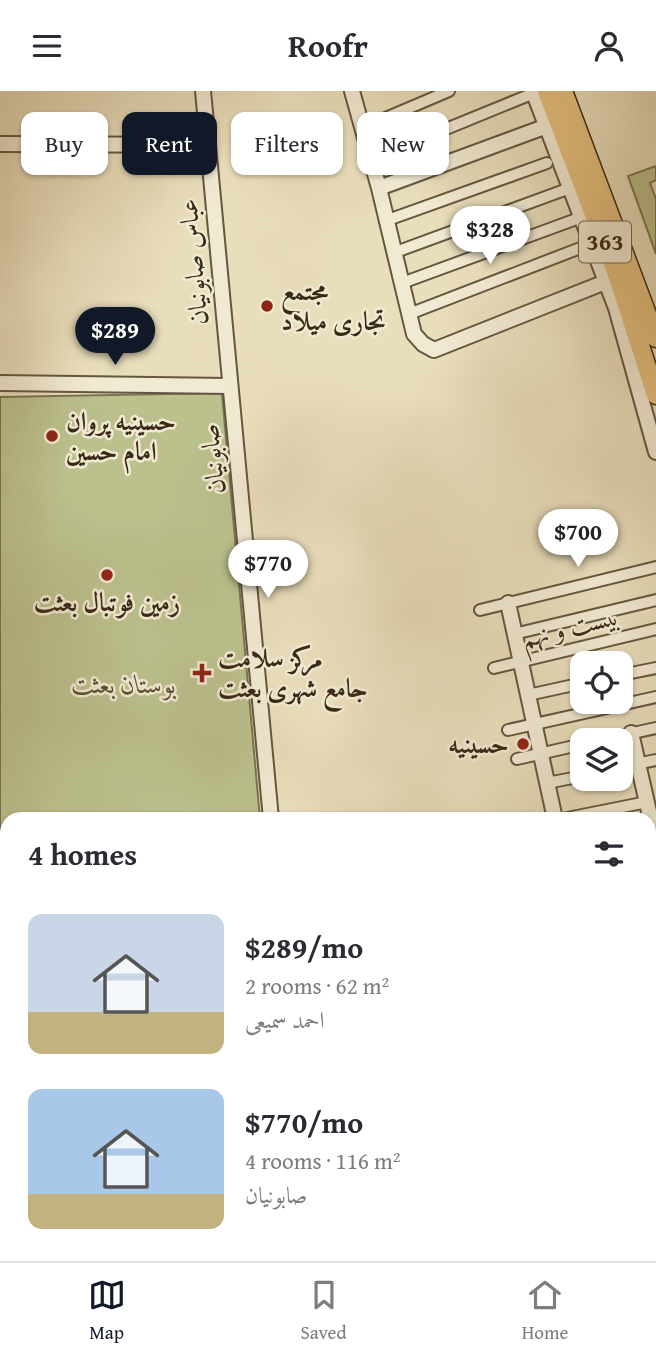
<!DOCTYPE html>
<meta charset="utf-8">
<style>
body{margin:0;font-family:"Gentium Book Plus",Amiri,serif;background:#f7f7f7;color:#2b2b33;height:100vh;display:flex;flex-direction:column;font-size:26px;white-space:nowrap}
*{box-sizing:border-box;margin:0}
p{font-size:23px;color:#7c7c81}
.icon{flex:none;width:38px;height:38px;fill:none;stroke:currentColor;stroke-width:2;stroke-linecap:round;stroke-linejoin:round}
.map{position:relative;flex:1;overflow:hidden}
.side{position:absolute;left:0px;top:721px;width:656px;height:450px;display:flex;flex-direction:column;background:#fff;border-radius:21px 21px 0 0;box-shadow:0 2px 5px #0004}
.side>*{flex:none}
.hud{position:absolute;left:21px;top:21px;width:614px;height:63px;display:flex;gap:14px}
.fabs{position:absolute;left:570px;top:560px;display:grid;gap:14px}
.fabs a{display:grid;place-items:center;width:63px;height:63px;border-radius:14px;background:#fff;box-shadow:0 2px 5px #0004;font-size:35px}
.price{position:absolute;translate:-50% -60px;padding:0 16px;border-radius:24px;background:#fff;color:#222;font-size:23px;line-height:46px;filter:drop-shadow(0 2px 4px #0008)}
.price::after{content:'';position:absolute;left:50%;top:42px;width:21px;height:16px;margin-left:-10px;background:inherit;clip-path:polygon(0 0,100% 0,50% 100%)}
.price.on{background:#111827;color:#fff}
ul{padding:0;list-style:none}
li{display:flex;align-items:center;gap:21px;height:175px;padding:0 28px}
li span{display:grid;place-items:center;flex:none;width:196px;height:140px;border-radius:14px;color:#555}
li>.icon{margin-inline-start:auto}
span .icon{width:84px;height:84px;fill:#fffc;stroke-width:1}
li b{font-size:30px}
h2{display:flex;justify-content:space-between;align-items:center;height:84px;padding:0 28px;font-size:30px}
.tag{padding:0 24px;border-radius:14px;background:#fff;box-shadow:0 2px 5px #0004;font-size:24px;line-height:63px}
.tag.on{background:#111827;color:#fff}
header{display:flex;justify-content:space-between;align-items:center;height:91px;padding:0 28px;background:#fff;font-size:32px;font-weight:700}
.tab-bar{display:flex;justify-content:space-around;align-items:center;height:98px;border-top:2px solid #e1e1e2;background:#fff;font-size:19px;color:#7c7c81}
.tab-bar a{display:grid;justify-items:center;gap:4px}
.tab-bar .on{color:#111827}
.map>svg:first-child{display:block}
</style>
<header><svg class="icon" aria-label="menu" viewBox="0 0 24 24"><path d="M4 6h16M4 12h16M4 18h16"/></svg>Roofr<svg class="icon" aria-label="person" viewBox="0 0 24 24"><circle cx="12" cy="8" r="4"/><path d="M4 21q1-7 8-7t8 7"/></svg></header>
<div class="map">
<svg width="656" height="1170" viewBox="0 0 656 1170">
<rect width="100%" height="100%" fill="#e9debc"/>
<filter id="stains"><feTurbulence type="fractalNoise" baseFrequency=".00286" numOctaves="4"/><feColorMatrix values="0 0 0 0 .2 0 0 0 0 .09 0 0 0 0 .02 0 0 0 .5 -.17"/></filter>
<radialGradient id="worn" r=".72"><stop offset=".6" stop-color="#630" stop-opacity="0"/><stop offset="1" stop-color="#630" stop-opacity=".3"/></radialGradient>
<path fill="#bbc08d" stroke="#7a7451" stroke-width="2" d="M 656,75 L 656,89 L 650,92 L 656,108 L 656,163 L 628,85 Z
M 222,302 L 260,728 L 7,728 L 7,1094 L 0,1094 L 0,306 Z"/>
<path fill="#9ababa" stroke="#738078" stroke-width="2" d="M 0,791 L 7,802 L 7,875 L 0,886 Z"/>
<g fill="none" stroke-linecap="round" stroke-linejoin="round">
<defs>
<path id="minor" d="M 362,37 L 449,0
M 370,69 L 534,2
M 385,130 L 547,72
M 393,162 L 570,97
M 402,192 L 582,126
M 409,223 L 583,156
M 480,519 L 656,476
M 514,543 L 656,509
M 494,577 L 656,538
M 621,584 L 656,577
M 528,604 L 583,592
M 508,639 L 656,606
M 601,649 L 656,637
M 517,668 L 583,653
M 621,676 L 656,669
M 547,692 L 583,685
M 562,728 L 647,711
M 649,770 L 656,769
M 649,803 L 656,801
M 649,835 L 656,834
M 649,867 L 656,865
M 649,901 L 656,900
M 649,939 L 656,937
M 649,972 L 656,971
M 649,1003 L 656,1001
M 649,1034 L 656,1033
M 651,1066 L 656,1065
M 201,1164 L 202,1170
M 573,1170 L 574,1164"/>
<path id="tertiary" d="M 203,0 L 271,728
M 352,0 L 379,97 L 414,243 L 423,253 L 434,259 L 618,186
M 533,0 L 616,217 L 656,361
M 0,53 L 208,54
M 379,97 L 547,35
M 0,292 L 229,295
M 508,512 L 555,728
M 631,642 L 656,751
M 302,1170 L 302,1164
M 320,1170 L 326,1164"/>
<path id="secondary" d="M 649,1110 L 656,1111
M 649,1157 L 656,1157"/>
<path id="primary" d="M 547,0 L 618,186 L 656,304
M 563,0 L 656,247"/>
<path id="trunk" d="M 0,1111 L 7,1111
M 649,1122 L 656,1123
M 0,1136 L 7,1136
M 649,1140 L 656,1140"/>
</defs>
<use href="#minor" stroke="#65563f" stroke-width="14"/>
<use href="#tertiary" stroke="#65563f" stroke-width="18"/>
<use href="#secondary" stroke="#392915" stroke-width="19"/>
<use href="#primary" stroke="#392915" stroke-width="21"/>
<use href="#trunk" stroke="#392915" stroke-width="21"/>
<use href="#minor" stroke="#f1ead3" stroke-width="10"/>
<use href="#tertiary" stroke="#f1ead3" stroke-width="14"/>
<use href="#secondary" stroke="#f1ead3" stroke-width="16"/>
<use href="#primary" stroke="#e4bf7e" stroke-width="18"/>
<use href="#trunk" stroke="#e4bf7e" stroke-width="18"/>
</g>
<g fill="#8f2418" stroke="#f1ead3" stroke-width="2.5">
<circle cx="267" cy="215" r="7"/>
<circle cx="52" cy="345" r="7"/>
<circle cx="107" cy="484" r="7"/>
<path d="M198.5 571.5h7v7h7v7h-7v7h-7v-7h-7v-7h7z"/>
<circle cx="523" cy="653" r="7"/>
</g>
<g text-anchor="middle" stroke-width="5" stroke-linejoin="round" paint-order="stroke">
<rect fill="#f1ead3" stroke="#70634e" stroke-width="2" x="579" y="130.5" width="52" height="41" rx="5"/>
<g font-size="24" font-weight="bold" fill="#392915">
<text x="605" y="159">363</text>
</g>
<g font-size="26" fill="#392915" stroke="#f1ead3">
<text transform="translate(193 171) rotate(-95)" y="9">عباس صابونیان</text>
<text transform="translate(212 368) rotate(-96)" y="9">صابونیان</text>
<text transform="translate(570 536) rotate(-14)" y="9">بیست و نهم</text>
</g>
<g font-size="26" font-weight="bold" fill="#392915" stroke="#f1ead3" text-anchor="start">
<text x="281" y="209">مجتمع<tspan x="281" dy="30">تجاری میلاد</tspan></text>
<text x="66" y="339">حسینیه پروان<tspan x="66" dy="30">امام حسین</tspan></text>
<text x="107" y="520" text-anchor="middle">زمین فوتبال بعثت</text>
<text x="218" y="576">مرکز سلامت<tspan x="218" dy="30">جامع شهری بعثت</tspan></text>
<text x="509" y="662" text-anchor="end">حسینیه</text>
</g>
<g font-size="26" font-style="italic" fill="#5a4f33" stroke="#f1ead3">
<text x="124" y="602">بوستان بعثت</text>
</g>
</g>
<rect width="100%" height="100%" filter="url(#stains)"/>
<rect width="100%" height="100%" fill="url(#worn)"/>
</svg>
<div class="fabs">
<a><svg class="icon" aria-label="locate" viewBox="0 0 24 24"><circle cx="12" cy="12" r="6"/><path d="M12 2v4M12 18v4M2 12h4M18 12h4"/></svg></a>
<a><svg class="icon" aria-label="layers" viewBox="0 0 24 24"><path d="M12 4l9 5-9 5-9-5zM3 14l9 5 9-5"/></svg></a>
</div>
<b class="price" style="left:490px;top:175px">$328</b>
<b class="price on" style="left:115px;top:276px">$289</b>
<b class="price" style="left:578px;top:478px">$700</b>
<b class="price" style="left:268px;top:509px">$770</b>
<div class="hud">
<a class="tag">Buy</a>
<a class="tag on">Rent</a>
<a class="tag">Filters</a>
<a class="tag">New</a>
</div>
<section class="side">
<h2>4 homes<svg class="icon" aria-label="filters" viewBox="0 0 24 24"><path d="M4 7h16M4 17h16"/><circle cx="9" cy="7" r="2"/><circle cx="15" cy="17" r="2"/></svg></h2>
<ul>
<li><span style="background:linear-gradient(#c9d6e8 70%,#c2b280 0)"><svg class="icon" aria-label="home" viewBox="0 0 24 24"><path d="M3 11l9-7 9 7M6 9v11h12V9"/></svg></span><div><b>$289/mo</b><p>2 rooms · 62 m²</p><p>احمد سمیعی</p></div></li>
<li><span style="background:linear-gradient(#a9c7e8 75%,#c2b280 0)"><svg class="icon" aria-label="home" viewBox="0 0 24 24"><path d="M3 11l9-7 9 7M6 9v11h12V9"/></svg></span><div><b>$770/mo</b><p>4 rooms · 116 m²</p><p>صابونیان</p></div></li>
</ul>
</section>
</div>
<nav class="tab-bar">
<a class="on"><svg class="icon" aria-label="map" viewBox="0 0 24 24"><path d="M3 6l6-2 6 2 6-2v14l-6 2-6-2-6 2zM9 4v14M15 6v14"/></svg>Map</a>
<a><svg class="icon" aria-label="saved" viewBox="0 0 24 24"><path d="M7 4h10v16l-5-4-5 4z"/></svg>Saved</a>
<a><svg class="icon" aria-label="home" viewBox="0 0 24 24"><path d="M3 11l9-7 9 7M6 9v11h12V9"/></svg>Home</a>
</nav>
